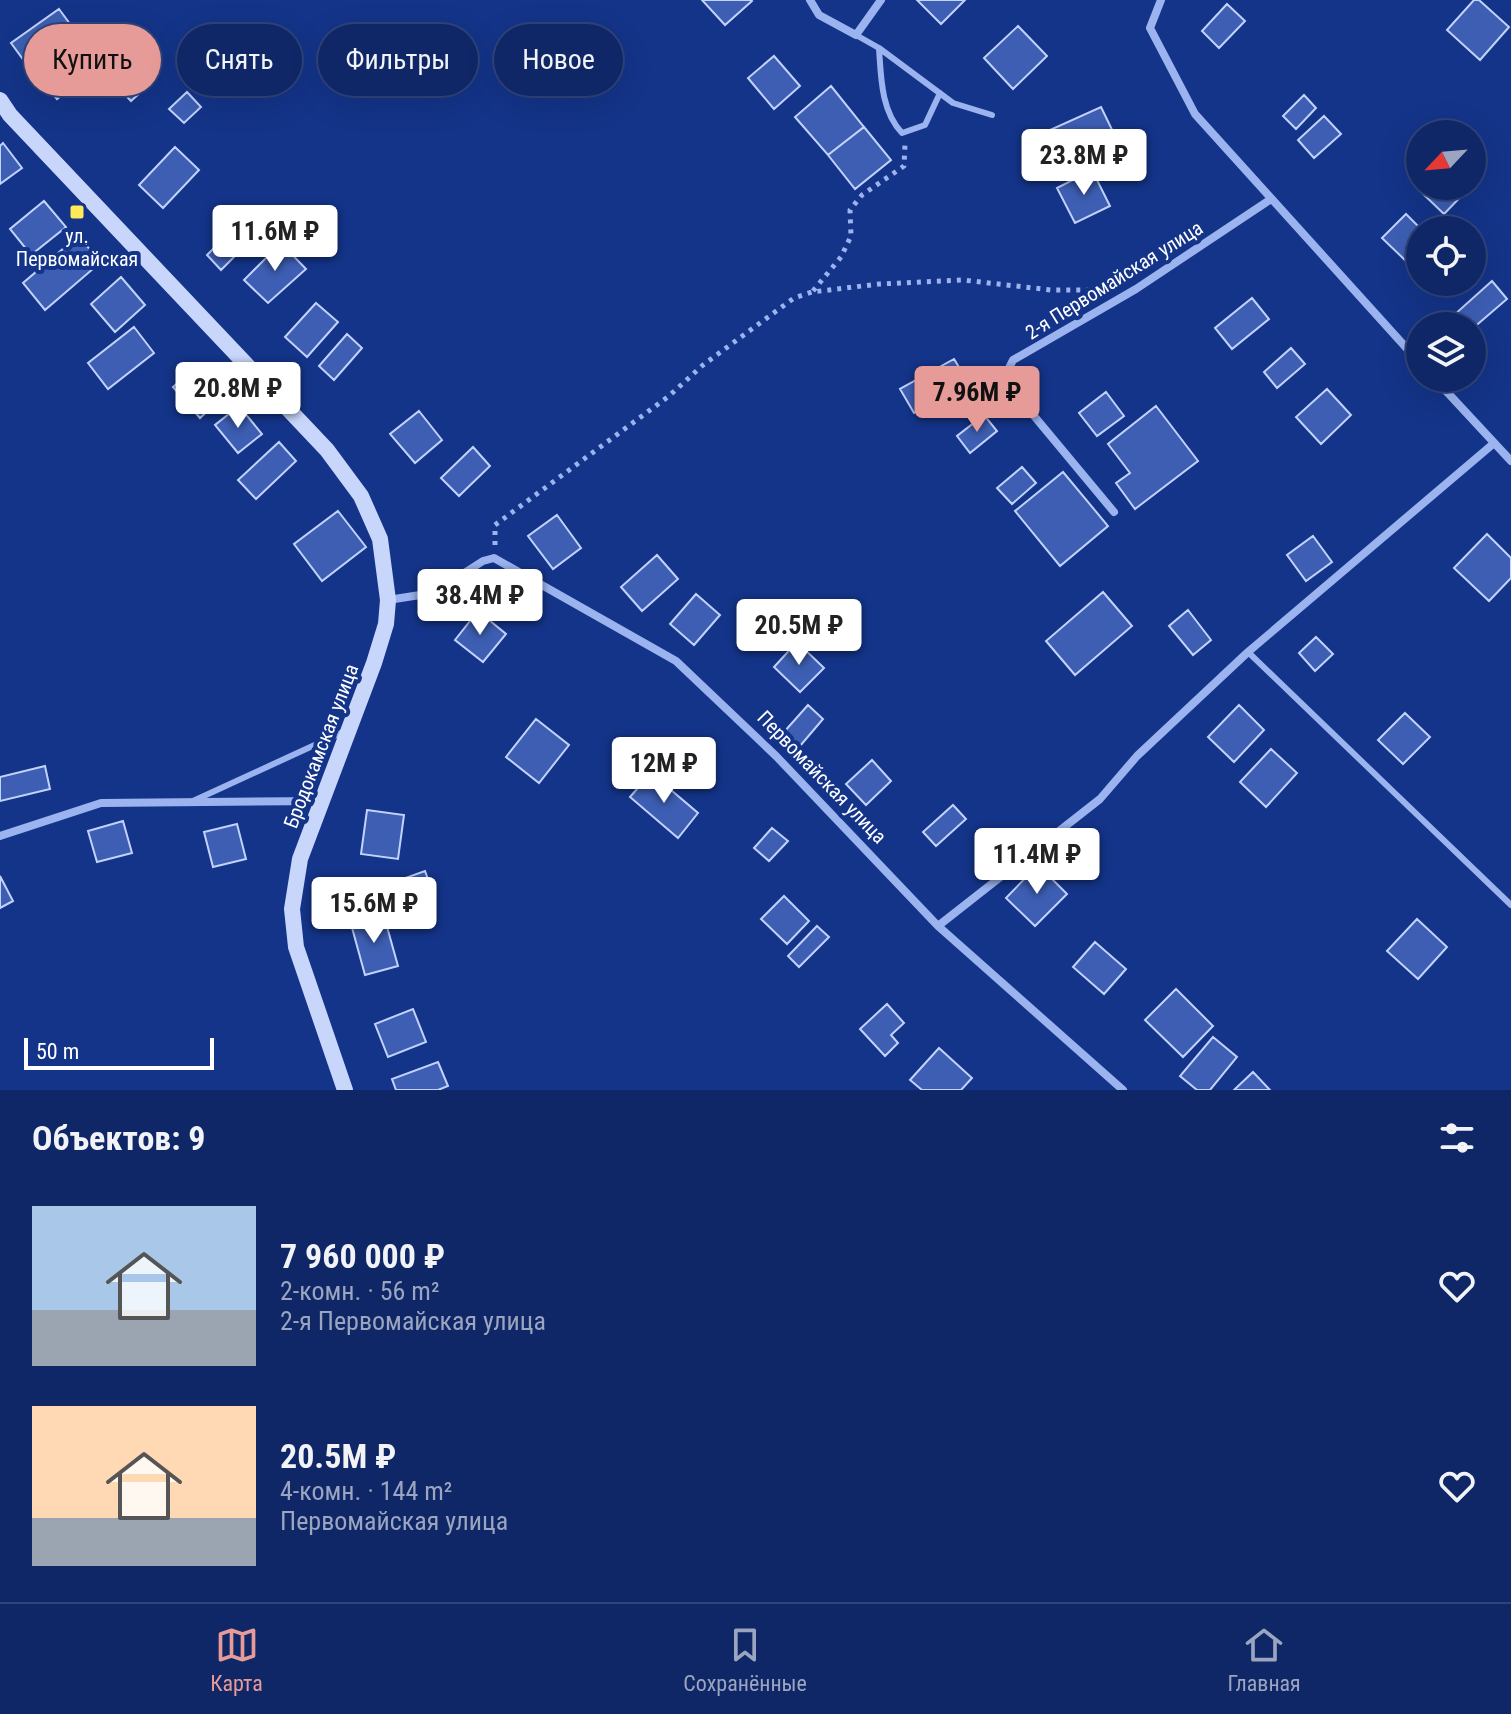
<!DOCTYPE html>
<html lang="ru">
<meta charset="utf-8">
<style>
body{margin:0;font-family:"Roboto Condensed",sans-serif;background:#182f6d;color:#f1f3f6;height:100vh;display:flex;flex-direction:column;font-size:30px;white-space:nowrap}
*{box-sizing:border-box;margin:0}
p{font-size:26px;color:#9ba5c0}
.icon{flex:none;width:44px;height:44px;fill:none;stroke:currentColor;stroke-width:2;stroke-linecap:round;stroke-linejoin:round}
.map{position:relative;height:1090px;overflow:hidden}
.sheet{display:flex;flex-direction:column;background:#0f2767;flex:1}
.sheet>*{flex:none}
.hud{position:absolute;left:24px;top:24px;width:800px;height:72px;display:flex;gap:16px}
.needle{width:52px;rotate:244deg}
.fabs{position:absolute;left:1406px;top:120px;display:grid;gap:16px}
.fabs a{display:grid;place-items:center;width:80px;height:80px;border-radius:50%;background:#0f2767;box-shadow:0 8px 32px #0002,0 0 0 2px #2f447b;font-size:40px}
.scale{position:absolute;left:24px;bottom:20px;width:190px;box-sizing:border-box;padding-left:8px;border:4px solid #fff;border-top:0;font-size:22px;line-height:28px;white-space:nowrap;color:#fff;-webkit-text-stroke:6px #143489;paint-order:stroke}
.price{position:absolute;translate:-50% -68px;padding:0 18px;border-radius:8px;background:#fff;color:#222;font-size:26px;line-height:52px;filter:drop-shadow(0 2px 4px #0008)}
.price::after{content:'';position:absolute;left:50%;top:48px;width:24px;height:18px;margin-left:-12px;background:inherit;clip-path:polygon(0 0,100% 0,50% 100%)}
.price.selected{background:#e69b98;color:#111}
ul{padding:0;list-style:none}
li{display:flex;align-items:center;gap:24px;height:200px;padding:0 32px}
li span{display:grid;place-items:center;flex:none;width:224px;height:160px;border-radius:0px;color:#555}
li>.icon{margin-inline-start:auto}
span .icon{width:96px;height:96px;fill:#fffc;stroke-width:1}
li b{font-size:34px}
h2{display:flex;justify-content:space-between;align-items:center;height:96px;padding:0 32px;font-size:34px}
.chip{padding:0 28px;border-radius:36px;background:#0f2767;box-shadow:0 8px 32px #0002,0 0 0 2px #2f447b;font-size:28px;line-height:72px}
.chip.selected{background:#e69b98;color:#111}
.menu{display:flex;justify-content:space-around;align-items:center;height:112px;border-top:2px solid #2f447b;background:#0f2767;font-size:22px;color:#9ba5c0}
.menu a{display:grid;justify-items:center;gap:4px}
.menu .selected{color:#e69b98}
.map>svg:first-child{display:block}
</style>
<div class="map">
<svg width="1511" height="1090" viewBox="0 0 1511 1090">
<rect width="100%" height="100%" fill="#143489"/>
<path fill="#3d5eb3" stroke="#c1d2fb" stroke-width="2" d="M 702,0 L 751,0 L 752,1 L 725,25 Z
M 917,0 L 965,0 L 941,24 Z
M 1474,0 L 1479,0 L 1509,27 L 1480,60 L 1447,30 Z
M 1227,4 L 1245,21 L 1219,48 L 1202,31 Z
M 59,9 L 73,28 L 25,62 L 11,43 Z
M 1018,26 L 1047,56 L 1013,89 L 984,58 Z
M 76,52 L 92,71 L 57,99 L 41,80 Z
M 774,56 L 800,86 L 774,109 L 748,78 Z
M 136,60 L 154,80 L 131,101 L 112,81 Z
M 831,86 L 864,127 L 828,155 L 795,117 Z
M 187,92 L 201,107 L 184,123 L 169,109 Z
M 1304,95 L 1316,108 L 1296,129 L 1283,116 Z
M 1101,107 L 1118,142 L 1066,166 L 1050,130 Z
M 1324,116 L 1341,134 L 1314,158 L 1298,140 Z
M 864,127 L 891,160 L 855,189 L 828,155 Z
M 3,143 L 22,168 L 0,184 L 0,146 Z
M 175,147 L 199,170 L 163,208 L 139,185 Z
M 1092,170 L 1110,206 L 1075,223 L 1057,188 Z
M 1423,186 L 1471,186 L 1444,214 L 1419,190 Z
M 44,201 L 66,227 L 31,255 L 10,229 Z
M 1406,214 L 1422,230 L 1420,249 L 1407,262 L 1382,238 Z
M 229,233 L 244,247 L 221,270 L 207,255 Z
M 78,236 L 101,262 L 45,310 L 23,283 Z
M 281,243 L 306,269 L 268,303 L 244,280 Z
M 121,277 L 145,305 L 115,332 L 91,304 Z
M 1492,281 L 1507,299 L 1472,329 L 1472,326 L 1463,326 L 1454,315 Z
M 1252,298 L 1269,319 L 1232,349 L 1215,328 Z
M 316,303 L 338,322 L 307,357 L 285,337 Z
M 134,327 L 154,353 L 108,389 L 88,363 Z
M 347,334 L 362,348 L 334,380 L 319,366 Z
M 1291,348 L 1305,364 L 1277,388 L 1264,372 Z
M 954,359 L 968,382 L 914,413 L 900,389 Z
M 199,364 L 225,395 L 200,418 L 173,387 Z
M 1327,389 L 1351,415 L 1321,444 L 1296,417 Z
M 1106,392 L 1124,416 L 1097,436 L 1079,413 Z
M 239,406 L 262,434 L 238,453 L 215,425 Z
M 1156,406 L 1198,461 L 1135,509 L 1116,483 L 1130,473 L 1108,444 Z
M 419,411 L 442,440 L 415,463 L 390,434 Z
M 984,415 L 997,431 L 970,453 L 957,436 Z
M 279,442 L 296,461 L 256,499 L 238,480 Z
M 473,447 L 490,466 L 459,496 L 441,478 Z
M 1022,467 L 1036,483 L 1012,504 L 997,488 Z
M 1063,472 L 1108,526 L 1060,566 L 1015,511 Z
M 338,511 L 366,547 L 322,581 L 294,544 Z
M 557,515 L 581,548 L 553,569 L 528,536 Z
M 1487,534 L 1511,558 L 1511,578 L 1489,601 L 1454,568 Z
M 1313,536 L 1332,562 L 1306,581 L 1287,555 Z
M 657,555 L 678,579 L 642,611 L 621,587 Z
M 1103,592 L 1132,626 L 1075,675 L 1046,641 Z
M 696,594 L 720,615 L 694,645 L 670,624 Z
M 1188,610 L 1211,640 L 1193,655 L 1169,626 Z
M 478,611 L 506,634 L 483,662 L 455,640 Z
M 1316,637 L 1333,654 L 1315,671 L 1299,653 Z
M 797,642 L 824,668 L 800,692 L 774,667 Z
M 808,705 L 823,719 L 800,746 L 784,732 Z
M 1239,705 L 1264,730 L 1234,762 L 1208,737 Z
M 1405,713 L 1430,737 L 1403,764 L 1378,740 Z
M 536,719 L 569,745 L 539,783 L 506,757 Z
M 1271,749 L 1297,773 L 1266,807 L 1240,782 Z
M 872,760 L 891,781 L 866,805 L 846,784 Z
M 45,766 L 50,789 L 0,801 L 0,777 Z
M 651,773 L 698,813 L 678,838 L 630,797 Z
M 953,805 L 966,819 L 936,846 L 923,832 Z
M 367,810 L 404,815 L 398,859 L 361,854 Z
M 123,821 L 132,853 L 97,862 L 88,831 Z
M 237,824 L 246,859 L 213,867 L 204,832 Z
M 772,828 L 788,841 L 769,861 L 754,848 Z
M 1038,865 L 1067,894 L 1035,926 L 1006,898 Z
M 425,871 L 434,896 L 389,912 L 380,887 Z
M 0,876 L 13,901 L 0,908 Z
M 784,896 L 809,921 L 787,944 L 761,919 Z
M 384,916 L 398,966 L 365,975 L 351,924 Z
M 1417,919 L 1447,947 L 1418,979 L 1387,951 Z
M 817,926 L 829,937 L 799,967 L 788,956 Z
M 1095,942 L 1126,969 L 1104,994 L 1073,967 Z
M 1176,989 L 1213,1026 L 1183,1057 L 1145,1020 Z
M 887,1004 L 904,1023 L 891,1035 L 898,1043 L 885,1056 L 860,1029 Z
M 413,1009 L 426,1042 L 388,1057 L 375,1024 Z
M 1213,1037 L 1237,1057 L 1210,1090 L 1197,1090 L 1180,1076 Z
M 939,1048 L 972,1078 L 961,1090 L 922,1090 L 910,1080 Z
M 438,1062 L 448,1086 L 438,1090 L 396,1090 L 392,1079 Z
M 1253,1072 L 1270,1090 L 1234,1090 Z"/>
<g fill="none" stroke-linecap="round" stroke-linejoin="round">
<path stroke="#9bb3ef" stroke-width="5" stroke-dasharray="4 6" stroke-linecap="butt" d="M 813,291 L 841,257 L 851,236 L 850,210 L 862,195 L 904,166 L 905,144
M 495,545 L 495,525 L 669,396 L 703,365 L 794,298 L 812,292 L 879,284 L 963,280 L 1051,290 L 1102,290"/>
<path stroke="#9bb3ef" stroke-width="6" d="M 856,35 L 879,48 L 953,103 L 992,115
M 879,48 C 881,77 881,111 902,133 L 925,125 L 940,93
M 1248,652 L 1511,905
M 193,801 L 343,732"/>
<path stroke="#9bb3ef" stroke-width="8" d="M 810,0 L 819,15 L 856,35 L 881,0
M 1161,0 L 1150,28 L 1195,114 L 1420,363
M 1434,378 L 1511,461
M 1114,512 L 1010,387 L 1006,374 L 1013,360 L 1136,289 L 1271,199
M 388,600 L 433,593 L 483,561 L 494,558 L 676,661 L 776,756 L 938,926 L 1123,1090
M 0,836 L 101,803 L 322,801
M 938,926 L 1100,799 L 1137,756 L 1248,652 L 1493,444"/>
<path stroke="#c9d6fb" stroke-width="16" d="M 0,100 L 10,115 L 327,450 L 361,496 L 380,539 L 388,600 L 386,624 L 374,663 L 300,859 L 292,909 L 296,947 L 345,1090"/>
</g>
<rect fill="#ffea5a" stroke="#143489" stroke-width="3" x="69" y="204" width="16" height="16" rx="4"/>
<g text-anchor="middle" stroke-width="8" stroke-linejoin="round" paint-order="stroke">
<g font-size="20" fill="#fff" stroke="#143489">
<text x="77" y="243">ул.<tspan x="77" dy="23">Первомайская</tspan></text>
</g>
<g font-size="20" fill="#fff" stroke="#143489">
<text transform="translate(1114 280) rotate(-32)" y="7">2-я Первомайская улица</text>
<text transform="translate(321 746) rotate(-69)" y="7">Бродокамская улица</text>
<text transform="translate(822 777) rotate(46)" y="7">Первомайская улица</text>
</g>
</g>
</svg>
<div class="fabs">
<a><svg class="needle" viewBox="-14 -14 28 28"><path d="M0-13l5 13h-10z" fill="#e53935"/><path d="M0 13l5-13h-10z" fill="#9ba5c0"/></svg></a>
<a><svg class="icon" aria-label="locate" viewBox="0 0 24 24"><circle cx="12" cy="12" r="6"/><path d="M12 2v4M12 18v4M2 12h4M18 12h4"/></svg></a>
<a><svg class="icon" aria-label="layers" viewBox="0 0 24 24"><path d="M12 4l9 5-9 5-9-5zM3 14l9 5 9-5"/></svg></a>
</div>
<div class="scale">50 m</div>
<b class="price" style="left:1084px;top:197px">23.8M ₽</b>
<b class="price" style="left:275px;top:273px">11.6M ₽</b>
<b class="price" style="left:238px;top:430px">20.8M ₽</b>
<b class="price selected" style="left:977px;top:434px">7.96M ₽</b>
<b class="price" style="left:480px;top:637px">38.4M ₽</b>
<b class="price" style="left:799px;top:667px">20.5M ₽</b>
<b class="price" style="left:664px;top:805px">12M ₽</b>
<b class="price" style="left:1037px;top:896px">11.4M ₽</b>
<b class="price" style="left:374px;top:945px">15.6M ₽</b>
<div class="hud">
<a class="chip selected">Купить</a>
<a class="chip">Снять</a>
<a class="chip">Фильтры</a>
<a class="chip">Новое</a>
</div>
</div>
<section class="sheet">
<h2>Объектов: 9<svg class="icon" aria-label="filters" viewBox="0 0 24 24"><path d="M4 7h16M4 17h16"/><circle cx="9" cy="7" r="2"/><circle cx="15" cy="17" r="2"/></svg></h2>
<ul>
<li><span style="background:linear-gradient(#a9c7e8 65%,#9aa5b1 0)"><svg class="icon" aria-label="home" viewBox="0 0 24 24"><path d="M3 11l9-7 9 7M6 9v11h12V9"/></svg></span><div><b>7 960 000 ₽</b><p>2-комн. · 56 m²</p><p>2-я Первомайская улица</p></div><svg class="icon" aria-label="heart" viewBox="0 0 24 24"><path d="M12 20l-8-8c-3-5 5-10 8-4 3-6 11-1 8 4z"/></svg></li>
<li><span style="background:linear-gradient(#ffd9b3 70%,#9aa5b1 0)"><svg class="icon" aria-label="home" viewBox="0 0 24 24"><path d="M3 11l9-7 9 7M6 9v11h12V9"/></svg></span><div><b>20.5M ₽</b><p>4-комн. · 144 m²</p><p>Первомайская улица</p></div><svg class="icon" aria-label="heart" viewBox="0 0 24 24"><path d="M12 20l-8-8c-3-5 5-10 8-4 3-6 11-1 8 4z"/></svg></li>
</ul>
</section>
<nav class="menu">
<a class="selected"><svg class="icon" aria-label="map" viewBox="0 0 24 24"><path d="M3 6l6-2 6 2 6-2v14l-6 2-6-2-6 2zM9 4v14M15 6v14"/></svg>Карта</a>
<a><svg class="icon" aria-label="saved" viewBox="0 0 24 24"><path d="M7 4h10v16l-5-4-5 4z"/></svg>Сохранённые</a>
<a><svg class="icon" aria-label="home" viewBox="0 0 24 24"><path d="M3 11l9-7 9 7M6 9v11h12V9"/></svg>Главная</a>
</nav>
